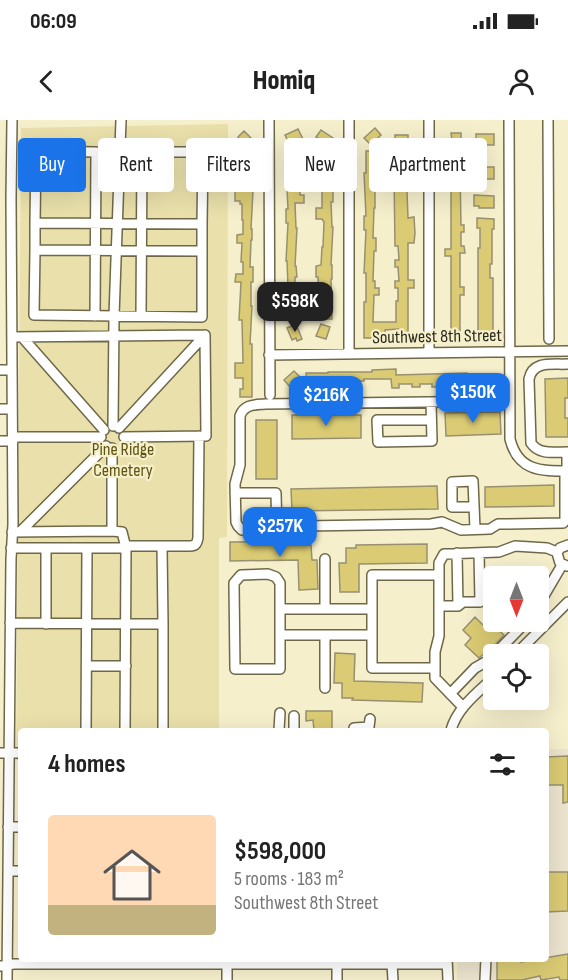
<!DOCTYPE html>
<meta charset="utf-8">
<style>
body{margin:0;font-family:"Sofia Sans Condensed",sans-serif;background:#f2f2f2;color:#222;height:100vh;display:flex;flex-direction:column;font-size:22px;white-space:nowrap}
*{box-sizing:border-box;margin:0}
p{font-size:20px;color:#767676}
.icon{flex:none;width:33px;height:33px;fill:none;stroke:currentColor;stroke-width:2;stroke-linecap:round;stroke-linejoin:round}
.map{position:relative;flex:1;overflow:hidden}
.drawer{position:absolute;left:18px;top:608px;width:531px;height:234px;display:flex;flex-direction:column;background:#fff;border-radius:6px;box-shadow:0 6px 24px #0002}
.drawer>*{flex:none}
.hud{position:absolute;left:18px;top:18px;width:532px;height:54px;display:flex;gap:12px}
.needle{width:39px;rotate:180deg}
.fabs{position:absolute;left:483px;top:446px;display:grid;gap:12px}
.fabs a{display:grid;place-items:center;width:66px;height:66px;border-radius:6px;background:#fff;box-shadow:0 6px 24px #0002;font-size:30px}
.price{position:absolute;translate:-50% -51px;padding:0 14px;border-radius:12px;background:#1a73e8;color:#fff;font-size:20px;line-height:39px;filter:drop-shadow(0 2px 3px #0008)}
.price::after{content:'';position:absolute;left:50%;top:36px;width:18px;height:14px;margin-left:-9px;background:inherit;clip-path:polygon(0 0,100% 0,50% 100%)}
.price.current{background:#222;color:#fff}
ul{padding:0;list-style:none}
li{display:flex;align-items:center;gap:18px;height:150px;padding:0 30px}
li+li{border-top:2px solid #e0e0e0}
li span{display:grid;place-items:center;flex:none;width:168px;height:120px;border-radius:6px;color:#555}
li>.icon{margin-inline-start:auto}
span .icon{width:72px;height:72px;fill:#fffc;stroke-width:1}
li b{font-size:26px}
h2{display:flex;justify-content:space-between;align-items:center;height:72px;padding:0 30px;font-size:26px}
.pill{padding:0 21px;border-radius:6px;background:#fff;box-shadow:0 6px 24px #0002;font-size:21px;line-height:54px}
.pill.current{background:#1a73e8;color:#fff}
.status{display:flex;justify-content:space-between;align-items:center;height:42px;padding:0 30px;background:#fff;direction:ltr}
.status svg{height:16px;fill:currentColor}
header{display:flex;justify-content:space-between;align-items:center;height:78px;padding:0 30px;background:#fff;font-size:27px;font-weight:800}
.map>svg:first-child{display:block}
</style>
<div class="status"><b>06:09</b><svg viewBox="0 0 49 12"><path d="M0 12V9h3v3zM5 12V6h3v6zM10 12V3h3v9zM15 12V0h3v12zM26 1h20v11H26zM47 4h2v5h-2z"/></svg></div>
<header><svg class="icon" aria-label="back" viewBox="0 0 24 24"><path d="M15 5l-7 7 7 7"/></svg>Homiq<svg class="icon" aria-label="person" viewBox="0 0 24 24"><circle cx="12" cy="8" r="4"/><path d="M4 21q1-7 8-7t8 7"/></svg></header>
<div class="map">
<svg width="568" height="860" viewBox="0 0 568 860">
<rect width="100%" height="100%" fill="#f5efcc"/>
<path fill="#ece4ce" d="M 546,629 L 568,629 L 568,860 L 457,860 L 457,839 L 546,838 Z"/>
<path fill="#e9e0ab" d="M 228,4 L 227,417 L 219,418 L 219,610 L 21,610 L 21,640 L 16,640 L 21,8 Z"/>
<path fill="#dbcb74" stroke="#979171" stroke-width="1.5" d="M 375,8 L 381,15 L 371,25 L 364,18 Z
M 298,9 L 304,21 L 297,25 L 297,57 L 300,57 L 300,75 L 304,75 L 304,83 L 295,83 L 296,108 L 297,108 L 295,146 L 296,146 L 297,157 L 295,157 L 295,185 L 298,185 L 297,198 L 287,197 L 288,180 L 286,180 L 286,166 L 288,166 L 287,141 L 286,141 L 288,103 L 286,103 L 286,89 L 288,89 L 286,50 L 288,50 L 288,31 L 293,31 L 285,15 Z
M 321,10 L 336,20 L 332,27 L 316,17 Z
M 244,11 L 254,21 L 248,27 L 238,17 Z
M 451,13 L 461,13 L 461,22 L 464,22 L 464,29 L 461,29 L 461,42 L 464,42 L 464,50 L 460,50 L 461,105 L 464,105 L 464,112 L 461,112 L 461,126 L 464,126 L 465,133 L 460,133 L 460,167 L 464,167 L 464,175 L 460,175 L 460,216 L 451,216 L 451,136 L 445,136 L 445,129 L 451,129 L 451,29 L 445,29 L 445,21 L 452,20 Z
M 476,14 L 494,14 L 494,25 L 482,25 L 482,29 L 476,29 Z
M 395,15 L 408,15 L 408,35 L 414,36 L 414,43 L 408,43 L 408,71 L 407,71 L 408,98 L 414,97 L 415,113 L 414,123 L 408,123 L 408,160 L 414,160 L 414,168 L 408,168 L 408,217 L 398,218 L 398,209 L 385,210 L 385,218 L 364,218 L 364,182 L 366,182 L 366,153 L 364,153 L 366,110 L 364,110 L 364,96 L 366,96 L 364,53 L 366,53 L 366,31 L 376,31 L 374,59 L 377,59 L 377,67 L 375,67 L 375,88 L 374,88 L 373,118 L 376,118 L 376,131 L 374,131 L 373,161 L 375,161 L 375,168 L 379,168 L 379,175 L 374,175 L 373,202 L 396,202 L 396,181 L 398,181 L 398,168 L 395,168 L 395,161 L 399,161 L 398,147 L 395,147 L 395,140 L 399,140 L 398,126 L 395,126 L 394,56 L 399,56 L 399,43 L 395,43 L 395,35 L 399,35 L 399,22 L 395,22 Z
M 333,30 L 332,69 L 333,69 L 333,82 L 331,82 L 332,107 L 333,107 L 331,145 L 332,145 L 332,159 L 331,159 L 332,199 L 313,199 L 313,185 L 319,185 L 318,157 L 316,157 L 316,146 L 321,145 L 322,127 L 323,127 L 324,102 L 322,99 L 316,99 L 316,88 L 322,88 L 322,63 L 318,63 L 318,56 L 322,56 L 322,49 L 324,49 L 323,31 Z
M 244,32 L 252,32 L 253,46 L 251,46 L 251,70 L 253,70 L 251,109 L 252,109 L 252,120 L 251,120 L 250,147 L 253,147 L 253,162 L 251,162 L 251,186 L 252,186 L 250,224 L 252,224 L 252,277 L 240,277 L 240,269 L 243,269 L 243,258 L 235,258 L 235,243 L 243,243 L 242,200 L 239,200 L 241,162 L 235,162 L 236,154 L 243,154 L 243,142 L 241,142 L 242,123 L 237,123 L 237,115 L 243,114 L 243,100 L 242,100 L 242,84 L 240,84 L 240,81 L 235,81 L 235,70 L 241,70 L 241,51 L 244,51 Z
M 476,47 L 494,47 L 494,59 L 476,59 Z
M 474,75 L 494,76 L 494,88 L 479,88 L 479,86 L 474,86 Z
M 477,98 L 494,99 L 494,109 L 492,109 L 492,144 L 490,144 L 490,158 L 493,158 L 493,218 L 478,218 L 478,128 L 480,128 L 480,108 L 477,108 Z
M 296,204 L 302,219 L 297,221 L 296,218 L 292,220 L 287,208 Z
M 321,204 L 330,207 L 326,219 L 316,216 Z
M 396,249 L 396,255 L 467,253 L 467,263 L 459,263 L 459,266 L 447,267 L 432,267 L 432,264 L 420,264 L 420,267 L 412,267 L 412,264 L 399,264 L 399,268 L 392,268 L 391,259 L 364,259 L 364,261 L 350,261 L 350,260 L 321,260 L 321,262 L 307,263 L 306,253 L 328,253 L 328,252 L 372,252 L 372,250 Z
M 294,251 L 300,257 L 290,267 L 284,260 Z
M 568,258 L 568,278 L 565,278 L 565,298 L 568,298 L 568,317 L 546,317 L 545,259 Z
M 500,292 L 501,314 L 446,316 L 445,293 Z
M 292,295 L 361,295 L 361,318 L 292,319 Z
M 256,300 L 277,300 L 277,359 L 256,359 Z
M 554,365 L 554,386 L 485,387 L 485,367 Z
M 437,366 L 438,389 L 292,391 L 291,369 Z
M 300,421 L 300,425 L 311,425 L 312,440 L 317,440 L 318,469 L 299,470 L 298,440 L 230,441 L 230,422 Z
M 427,424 L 427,443 L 359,444 L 359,472 L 340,472 L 339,443 L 346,443 L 346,428 L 356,428 L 356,425 Z
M 508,449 L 532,449 L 532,456 L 508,456 Z
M 475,497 L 483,505 L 487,500 L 504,515 L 490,530 L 489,529 L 479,538 L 465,525 L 471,518 L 463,510 Z
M 335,533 L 355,534 L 354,561 L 423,563 L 422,582 L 352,580 L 353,578 L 342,578 L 342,563 L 334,563 Z
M 306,591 L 332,591 L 332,610 L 314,610 L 313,600 L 306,601 Z
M 568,636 L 568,682 L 563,683 L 563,665 L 546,665 L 546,637 Z
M 546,752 L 568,752 L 568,791 L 546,792 Z
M 568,834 L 568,860 L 560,860 L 559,857 L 541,860 L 540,856 L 522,860 L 497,860 L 497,838 L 521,838 L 521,842 Z"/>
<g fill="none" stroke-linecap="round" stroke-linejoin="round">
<defs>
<path id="minor" d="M 269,0 L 270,275
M 509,0 L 510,319 C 518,351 540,351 568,351
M 548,0 L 549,219
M 35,103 L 36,31 L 96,32 L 95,196
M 35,130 L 34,195 L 202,197 L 202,104 L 35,103 L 35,130 L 202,131
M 141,196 L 142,32 L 203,32 L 202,104
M 12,217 L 205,215 L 206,316 L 124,317
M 22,217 L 104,310
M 429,233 L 429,0
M 349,234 L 349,0
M 269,235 L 568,231
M 0,250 L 12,250
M 509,281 L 265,284 C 255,285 244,284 240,296 L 240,345 L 235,364 L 236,402 L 238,406 L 242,410 L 250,412 L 290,412 L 305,406 L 431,404 L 442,402 L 461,410 L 490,409 L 498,404 L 503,404 L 563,403 L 565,401 L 565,351
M 431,282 L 432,321 L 378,322 L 377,300 L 431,300
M 0,289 L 12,289
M 113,306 L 114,196 L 121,0
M 119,308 L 205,215
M 13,317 L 101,317
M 0,321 L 13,321
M 567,351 L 567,332 C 553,332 539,335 531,323 L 529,259 C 533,240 553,245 568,244
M 235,373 L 276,373 L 277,412
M 474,387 L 452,387 L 452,362 L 473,361 L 475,409
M 112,411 L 112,328
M 12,412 L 112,411 L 122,412 L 126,428
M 20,412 L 106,326
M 125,426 L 190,426 C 196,426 197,423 198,418 L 199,316
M 162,426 L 163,504
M 11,428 L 126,428 L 125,610
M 457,433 L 458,486
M 325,439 L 325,489
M 567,446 L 560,443 L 557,433 L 560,428 L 568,425
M 268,454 L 276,457 L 280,463 L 280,549 L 235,549 L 234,463 L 241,455 Z
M 439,486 L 458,486 L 463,482 L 480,482 L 479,433
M 538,486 L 562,445
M 281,489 L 372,489
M 10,503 L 163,504 L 163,610
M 46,504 L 46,428
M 280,515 L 372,515
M 325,515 L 325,568
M 495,534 L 527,501
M 516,534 L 568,482
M 87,546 L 126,546
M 434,548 L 372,548 L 372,455 L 439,455
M 450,574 L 475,548 L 489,540 L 494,535
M 463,587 L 435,558 L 435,532 L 439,516 L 439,443 L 444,434 L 499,432 L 515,426 L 547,428 L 557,432
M 294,596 L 294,610
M 354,608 L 369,607 L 370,599
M 86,610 L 87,428
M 279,610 L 280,593
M 451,610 C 457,588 477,573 494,557
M 0,633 L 21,633
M 8,707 L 21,707
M 8,751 L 21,751
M 447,838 L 448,860
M 227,844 L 227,860
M 337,844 L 337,860
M 392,844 L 393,860
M 0,846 L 14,844 L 447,844
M 7,860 L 11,439 L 13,404 L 11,79 L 12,0
M 485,860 L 486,838"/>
</defs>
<use href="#minor" stroke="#6e6849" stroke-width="12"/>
<use href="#minor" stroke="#fff" stroke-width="9"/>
</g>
<g text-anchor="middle" stroke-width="4.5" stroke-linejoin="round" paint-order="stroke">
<g font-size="18" fill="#2a281b" stroke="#f5efcc">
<text transform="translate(437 216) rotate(-1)" y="6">Southwest 8th Street</text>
</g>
<g font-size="18" fill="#5e5310" stroke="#f5efcc">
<text x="123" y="335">Pine Ridge<tspan x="123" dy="21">Cemetery</tspan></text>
</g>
</g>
</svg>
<div class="fabs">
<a><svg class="needle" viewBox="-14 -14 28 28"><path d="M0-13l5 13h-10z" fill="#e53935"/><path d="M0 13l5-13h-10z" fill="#767676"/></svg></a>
<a><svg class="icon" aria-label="locate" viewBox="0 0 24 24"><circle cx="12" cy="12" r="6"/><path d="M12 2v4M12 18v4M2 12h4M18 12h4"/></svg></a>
</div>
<b class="price current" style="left:295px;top:213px">$598K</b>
<b class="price" style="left:473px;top:304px">$150K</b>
<b class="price" style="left:326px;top:307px">$216K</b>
<b class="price" style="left:280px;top:438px">$257K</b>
<div class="hud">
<a class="pill current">Buy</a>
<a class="pill">Rent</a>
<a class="pill">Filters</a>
<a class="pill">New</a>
<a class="pill">Apartment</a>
</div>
<section class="drawer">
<h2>4 homes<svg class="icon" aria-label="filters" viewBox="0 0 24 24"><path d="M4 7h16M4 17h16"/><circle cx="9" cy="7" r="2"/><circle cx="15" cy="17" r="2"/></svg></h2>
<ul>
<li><span style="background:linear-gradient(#ffd9b3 75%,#c2b280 0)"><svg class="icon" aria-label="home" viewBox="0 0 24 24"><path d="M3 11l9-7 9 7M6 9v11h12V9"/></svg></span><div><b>$598,000</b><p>5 rooms · 183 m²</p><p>Southwest 8th Street</p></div></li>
</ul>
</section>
</div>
